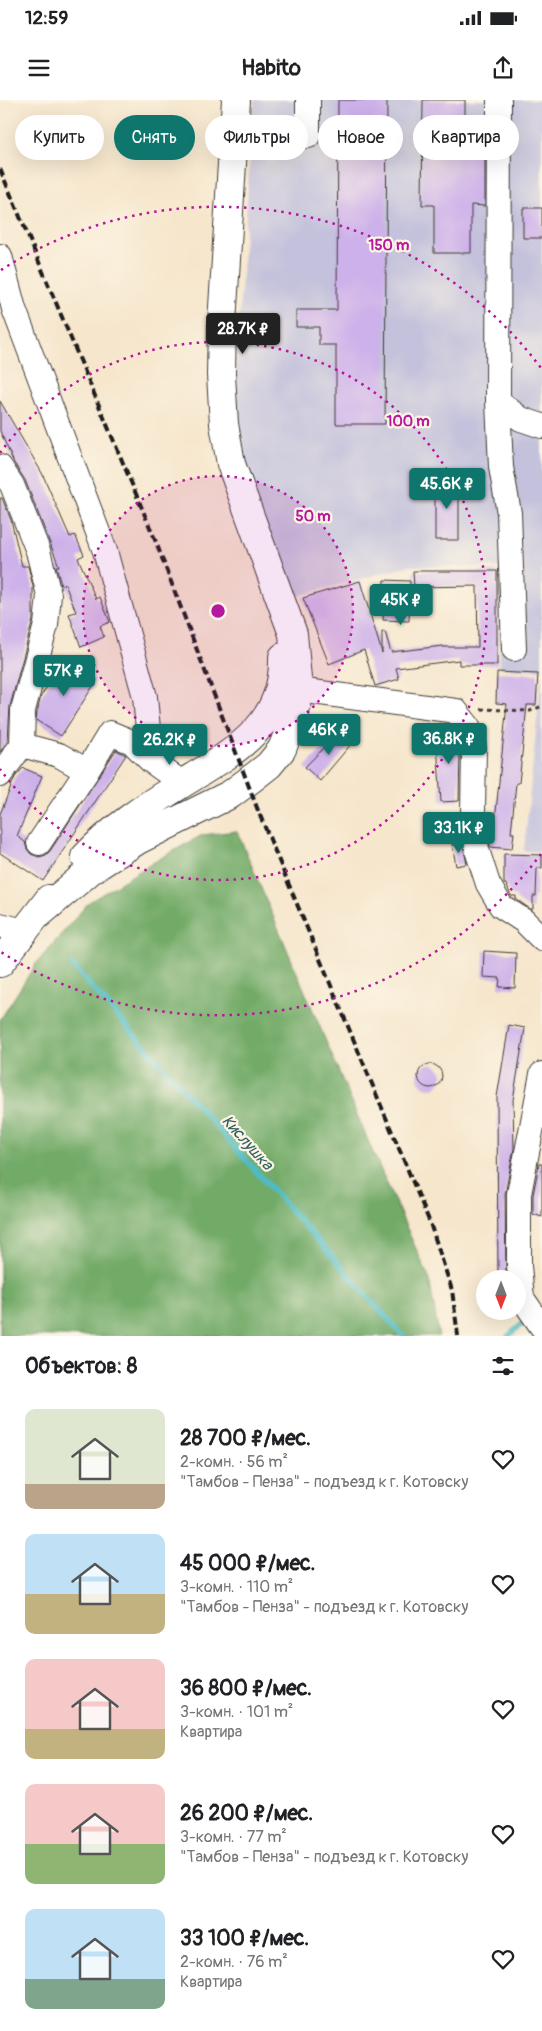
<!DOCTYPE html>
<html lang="ru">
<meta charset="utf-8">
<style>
body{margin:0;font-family:Pangolin,sans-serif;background:#f6f6f6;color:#202124;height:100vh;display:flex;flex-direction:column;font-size:19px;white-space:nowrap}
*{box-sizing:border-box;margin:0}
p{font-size:16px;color:#757577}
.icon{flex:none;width:28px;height:28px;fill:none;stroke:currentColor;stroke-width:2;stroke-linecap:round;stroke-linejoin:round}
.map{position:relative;height:1236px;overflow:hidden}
.panel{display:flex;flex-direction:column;background:#fff;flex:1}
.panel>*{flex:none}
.hud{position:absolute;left:15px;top:15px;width:512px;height:45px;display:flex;gap:10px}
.needle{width:32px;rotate:180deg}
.tools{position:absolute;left:476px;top:1170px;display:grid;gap:10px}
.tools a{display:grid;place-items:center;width:50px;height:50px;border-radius:50%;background:#fff;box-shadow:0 5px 20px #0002;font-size:25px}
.price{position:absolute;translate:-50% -42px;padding:0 11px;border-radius:5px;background:#0f766e;color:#fff;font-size:16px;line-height:32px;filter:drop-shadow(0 1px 2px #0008)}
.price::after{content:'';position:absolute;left:50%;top:30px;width:15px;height:11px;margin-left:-8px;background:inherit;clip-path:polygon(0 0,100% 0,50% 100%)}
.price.selected{background:#222;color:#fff}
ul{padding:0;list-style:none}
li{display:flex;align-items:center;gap:15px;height:125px;padding:0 25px}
li span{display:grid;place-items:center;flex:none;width:140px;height:100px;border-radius:10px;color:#555}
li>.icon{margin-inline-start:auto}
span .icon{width:60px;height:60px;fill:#fffc;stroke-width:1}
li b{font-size:21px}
h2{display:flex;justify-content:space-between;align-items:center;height:60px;padding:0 25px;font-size:21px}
.chip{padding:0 18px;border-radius:22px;background:#fff;box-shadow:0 5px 20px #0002;font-size:18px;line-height:45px}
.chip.selected{background:#0f766e;color:#fff}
.status{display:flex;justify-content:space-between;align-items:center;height:35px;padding:0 25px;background:#fff;direction:ltr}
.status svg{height:14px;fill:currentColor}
header{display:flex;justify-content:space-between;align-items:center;height:65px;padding:0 25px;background:#fff;font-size:22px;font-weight:800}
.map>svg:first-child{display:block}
</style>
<div class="status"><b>12:59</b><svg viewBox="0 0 49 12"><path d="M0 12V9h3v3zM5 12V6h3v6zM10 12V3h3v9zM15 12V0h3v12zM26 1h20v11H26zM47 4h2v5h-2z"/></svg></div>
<header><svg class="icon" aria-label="menu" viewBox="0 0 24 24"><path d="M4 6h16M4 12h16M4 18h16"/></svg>Habito<svg class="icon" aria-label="share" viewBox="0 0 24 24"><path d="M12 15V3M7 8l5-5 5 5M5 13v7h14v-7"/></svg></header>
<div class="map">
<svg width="542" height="1236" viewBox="0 0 542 1236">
<rect width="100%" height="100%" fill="#fcf5e5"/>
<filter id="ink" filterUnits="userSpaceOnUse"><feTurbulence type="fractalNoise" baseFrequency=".02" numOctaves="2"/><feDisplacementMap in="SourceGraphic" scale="10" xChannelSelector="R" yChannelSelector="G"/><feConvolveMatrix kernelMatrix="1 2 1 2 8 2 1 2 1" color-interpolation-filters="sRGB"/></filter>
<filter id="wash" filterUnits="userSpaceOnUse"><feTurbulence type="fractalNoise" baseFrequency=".0096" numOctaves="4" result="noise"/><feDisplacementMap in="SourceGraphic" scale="20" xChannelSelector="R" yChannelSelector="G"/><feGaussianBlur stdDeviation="1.12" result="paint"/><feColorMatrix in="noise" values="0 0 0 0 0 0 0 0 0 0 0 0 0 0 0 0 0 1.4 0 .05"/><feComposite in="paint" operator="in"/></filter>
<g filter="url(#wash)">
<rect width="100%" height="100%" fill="#f6e6cc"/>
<path fill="#c3c1db" d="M 254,0 L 542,0 L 542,570 L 500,568 L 498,467 L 408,466 L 290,498 L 239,353 L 236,262 Z
M 542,572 L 542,752 L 524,751 Z"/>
<path fill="#72aa68" stroke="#476342" d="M 237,731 L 372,1050 L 429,1178 L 439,1236 L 0,1236 L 0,920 L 35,865 L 89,802 L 159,759 L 202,735 Z"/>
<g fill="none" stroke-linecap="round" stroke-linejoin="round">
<path stroke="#4ebcc5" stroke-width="5.5" d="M 72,865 L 403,1236
M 508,1236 L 529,1218"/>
</g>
<g id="blocks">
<path fill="#cdb1ea" d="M 338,0 L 387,0 L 385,324 L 336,324 L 336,245 L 319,245 L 319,227 L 296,227 L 296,210 L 337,210 Z
M 423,0 L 465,0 L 465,28 L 485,28 L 485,106 L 471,105 L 471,153 L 434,153 L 434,105 L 422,105 Z
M 523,108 L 542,108 L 542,138 L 523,138 Z
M 0,301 L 42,373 L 70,437 L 75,435 L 84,455 L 78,458 L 96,499 L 100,497 L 110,522 L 100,526 L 104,537 L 81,547 L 69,514 L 76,512 L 65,484 L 61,485 L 56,466 L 59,466 L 25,380 L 14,363 L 0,331 Z
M 435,379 L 459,379 L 459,440 L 435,440 Z
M 0,398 L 2,398 L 11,420 L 22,466 L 28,466 L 33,486 L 33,520 L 10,606 L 8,640 L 0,652 Z
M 413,471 L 497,471 L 497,565 L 459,565 L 459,560 L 396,568 L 399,579 L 375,586 L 364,550 L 329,564 L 303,498 L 360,481 L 382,553 L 382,532 L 385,532 L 391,552 L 443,546 L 443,547 L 478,547 L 477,486 L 414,487 Z
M 384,480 L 410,481 L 409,521 L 383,520 Z
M 65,559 L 97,580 L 61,636 L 36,620 L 37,612 L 41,596 Z
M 497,572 L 538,574 L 536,605 L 527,605 L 519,683 L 516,683 L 511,733 L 514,733 L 512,749 L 490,747 L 489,732 L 494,731 L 507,604 L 496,603 Z
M 453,629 L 455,632 L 460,650 L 459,701 L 441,702 L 436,630 Z
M 339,632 L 352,643 L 320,681 L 305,667 Z
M 116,650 L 126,655 L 43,781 L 0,753 L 0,714 L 15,677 L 23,668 L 42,676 L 17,736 L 25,742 L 27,749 L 31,754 L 39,757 L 46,755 L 50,751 Z
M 462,741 L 467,764 L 456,766 L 452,743 Z
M 504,754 L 542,755 L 542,768 L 537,768 L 536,796 L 533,796 L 533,809 L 530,809 L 516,799 L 516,796 L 511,796 L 506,784 L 504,784 Z
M 484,851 L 516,853 L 515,888 L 499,887 L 500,878 L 483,877 Z
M 509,925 L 525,928 L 513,1000 L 514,1049 L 505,1094 L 506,1179 L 498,1179 L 497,997 Z
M418 976a12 12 0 1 1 24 0a12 12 0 1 1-24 0Z
M 539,1064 L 542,1064 L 542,1117 L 533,1114 L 533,1095 Z"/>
</g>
</g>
<g filter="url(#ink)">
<use href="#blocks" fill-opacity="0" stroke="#3d3a36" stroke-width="1"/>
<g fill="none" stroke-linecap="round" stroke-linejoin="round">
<defs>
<path id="minor" d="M 308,0 L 308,36
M 499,0 L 498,302 L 501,367 L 509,413 L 514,549
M 0,156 L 14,209 L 105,451 L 145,597 L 151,661 L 182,683
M 498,302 L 521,319 L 542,326
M 0,367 L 12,385 L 38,451 L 49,495 L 46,525 L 23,610 L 22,645 L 0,675
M 298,590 L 456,611 L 468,626 L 474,648 L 473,713 L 477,750 L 488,784 L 501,806 L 524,821 L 542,839
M 22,645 L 59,655 L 87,671 L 39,743
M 87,671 L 110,633 L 132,642 L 151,661
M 0,825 L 24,831
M 542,974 L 519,1094 L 519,1166 L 522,1198 L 542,1227"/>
<path id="major" d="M 85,757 C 112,728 149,704 183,683 C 234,652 285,625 283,557
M 39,814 L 91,770 L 138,740 L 231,694 L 255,676 L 269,665 L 282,649 L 295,615 L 298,590 L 293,534 L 231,364 L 224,324 L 221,275 L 222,223 L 236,0
M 0,863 L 49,799"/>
</defs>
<use href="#minor" stroke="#3d3a36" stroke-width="26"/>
<use href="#major" stroke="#3d3a36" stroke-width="30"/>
<path stroke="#3d3a36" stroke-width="3" stroke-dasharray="4 4" stroke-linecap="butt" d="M 481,609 L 530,611 L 542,606"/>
<use href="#minor" stroke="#fff" stroke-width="24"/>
<use href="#major" stroke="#fff" stroke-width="28"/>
<path stroke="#1c1c1c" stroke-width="4" stroke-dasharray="8 4" stroke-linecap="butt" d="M 0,69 L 154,437 L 259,713 L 430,1123 L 452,1190 L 458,1236"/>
</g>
</g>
<circle cx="218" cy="511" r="135" fill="#b5179e" fill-opacity=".12"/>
<g fill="none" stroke="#b5179e" stroke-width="2.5" stroke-dasharray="2.5 5">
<circle cx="218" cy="511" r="135"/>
<path d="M0 353A269 269 0 1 1 0 669"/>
<path d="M541 754A404 404 0 0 1 1 852M1 170A404 404 0 0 1 541 268"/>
</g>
<g text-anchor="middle" stroke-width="4.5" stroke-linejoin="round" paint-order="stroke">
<g font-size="16" font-style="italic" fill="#305c60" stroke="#fcf5e5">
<text transform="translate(248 1042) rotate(48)" y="6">Кислушка</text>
</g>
</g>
<circle cx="218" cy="511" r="8" fill="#b5179e" stroke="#fcf5e5" stroke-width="2.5"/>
<g font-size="15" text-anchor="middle" font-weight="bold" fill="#b5179e" stroke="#fcf5e5" stroke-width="4.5" stroke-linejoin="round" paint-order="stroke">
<text x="389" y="150">150 m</text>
<text x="408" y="326">100 m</text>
<text x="313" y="421">50 m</text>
</g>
</svg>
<div class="tools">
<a><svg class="needle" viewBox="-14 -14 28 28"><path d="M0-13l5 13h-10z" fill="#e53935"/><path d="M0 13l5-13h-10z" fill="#757577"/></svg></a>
</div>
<b class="price selected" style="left:243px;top:255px">28.7K ₽</b>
<b class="price" style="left:447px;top:410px">45.6K ₽</b>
<b class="price" style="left:401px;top:526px">45K ₽</b>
<b class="price" style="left:64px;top:597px">57K ₽</b>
<b class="price" style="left:329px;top:656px">46K ₽</b>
<b class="price" style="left:449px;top:665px">36.8K ₽</b>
<b class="price" style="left:170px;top:666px">26.2K ₽</b>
<b class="price" style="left:459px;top:754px">33.1K ₽</b>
<div class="hud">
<a class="chip">Купить</a>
<a class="chip selected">Снять</a>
<a class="chip">Фильтры</a>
<a class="chip">Новое</a>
<a class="chip">Квартира</a>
</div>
</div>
<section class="panel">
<h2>Объектов: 8<svg class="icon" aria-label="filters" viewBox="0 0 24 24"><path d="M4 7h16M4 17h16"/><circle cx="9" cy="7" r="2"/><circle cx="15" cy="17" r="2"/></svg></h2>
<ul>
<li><span style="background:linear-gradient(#dfe7d0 75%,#b9a48a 0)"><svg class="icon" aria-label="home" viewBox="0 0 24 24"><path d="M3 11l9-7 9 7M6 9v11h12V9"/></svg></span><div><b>28 700 ₽/мес.</b><p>2-комн. · 56 m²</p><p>&quot;Тамбов - Пенза&quot; - подъезд к г. Котовску</p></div><svg class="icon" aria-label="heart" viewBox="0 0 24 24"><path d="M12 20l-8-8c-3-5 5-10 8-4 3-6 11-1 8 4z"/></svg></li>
<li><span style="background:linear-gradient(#bfe0f5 60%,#c2b280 0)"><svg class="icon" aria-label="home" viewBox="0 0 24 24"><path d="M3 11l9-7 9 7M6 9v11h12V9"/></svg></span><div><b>45 000 ₽/мес.</b><p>3-комн. · 110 m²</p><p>&quot;Тамбов - Пенза&quot; - подъезд к г. Котовску</p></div><svg class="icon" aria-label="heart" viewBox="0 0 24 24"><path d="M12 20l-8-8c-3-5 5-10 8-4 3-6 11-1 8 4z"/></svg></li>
<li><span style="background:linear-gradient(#f6c9c9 70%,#c2b280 0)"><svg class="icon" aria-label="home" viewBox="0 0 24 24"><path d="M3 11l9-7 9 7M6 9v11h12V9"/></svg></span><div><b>36 800 ₽/мес.</b><p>3-комн. · 101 m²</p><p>Квартира</p></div><svg class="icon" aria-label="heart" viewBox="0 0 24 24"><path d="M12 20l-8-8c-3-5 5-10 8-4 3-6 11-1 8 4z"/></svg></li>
<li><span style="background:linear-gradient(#f6c9c9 60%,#8fb573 0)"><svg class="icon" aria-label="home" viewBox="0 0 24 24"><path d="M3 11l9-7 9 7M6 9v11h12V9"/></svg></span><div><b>26 200 ₽/мес.</b><p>3-комн. · 77 m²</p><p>&quot;Тамбов - Пенза&quot; - подъезд к г. Котовску</p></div><svg class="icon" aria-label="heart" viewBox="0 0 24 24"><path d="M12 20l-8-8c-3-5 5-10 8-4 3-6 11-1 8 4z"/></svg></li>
<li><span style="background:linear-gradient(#bfe0f5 70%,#7fa58c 0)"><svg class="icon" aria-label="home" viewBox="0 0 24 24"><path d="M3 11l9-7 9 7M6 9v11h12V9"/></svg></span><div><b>33 100 ₽/мес.</b><p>2-комн. · 76 m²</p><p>Квартира</p></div><svg class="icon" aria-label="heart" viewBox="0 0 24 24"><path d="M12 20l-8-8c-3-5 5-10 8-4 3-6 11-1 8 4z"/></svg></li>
</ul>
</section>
